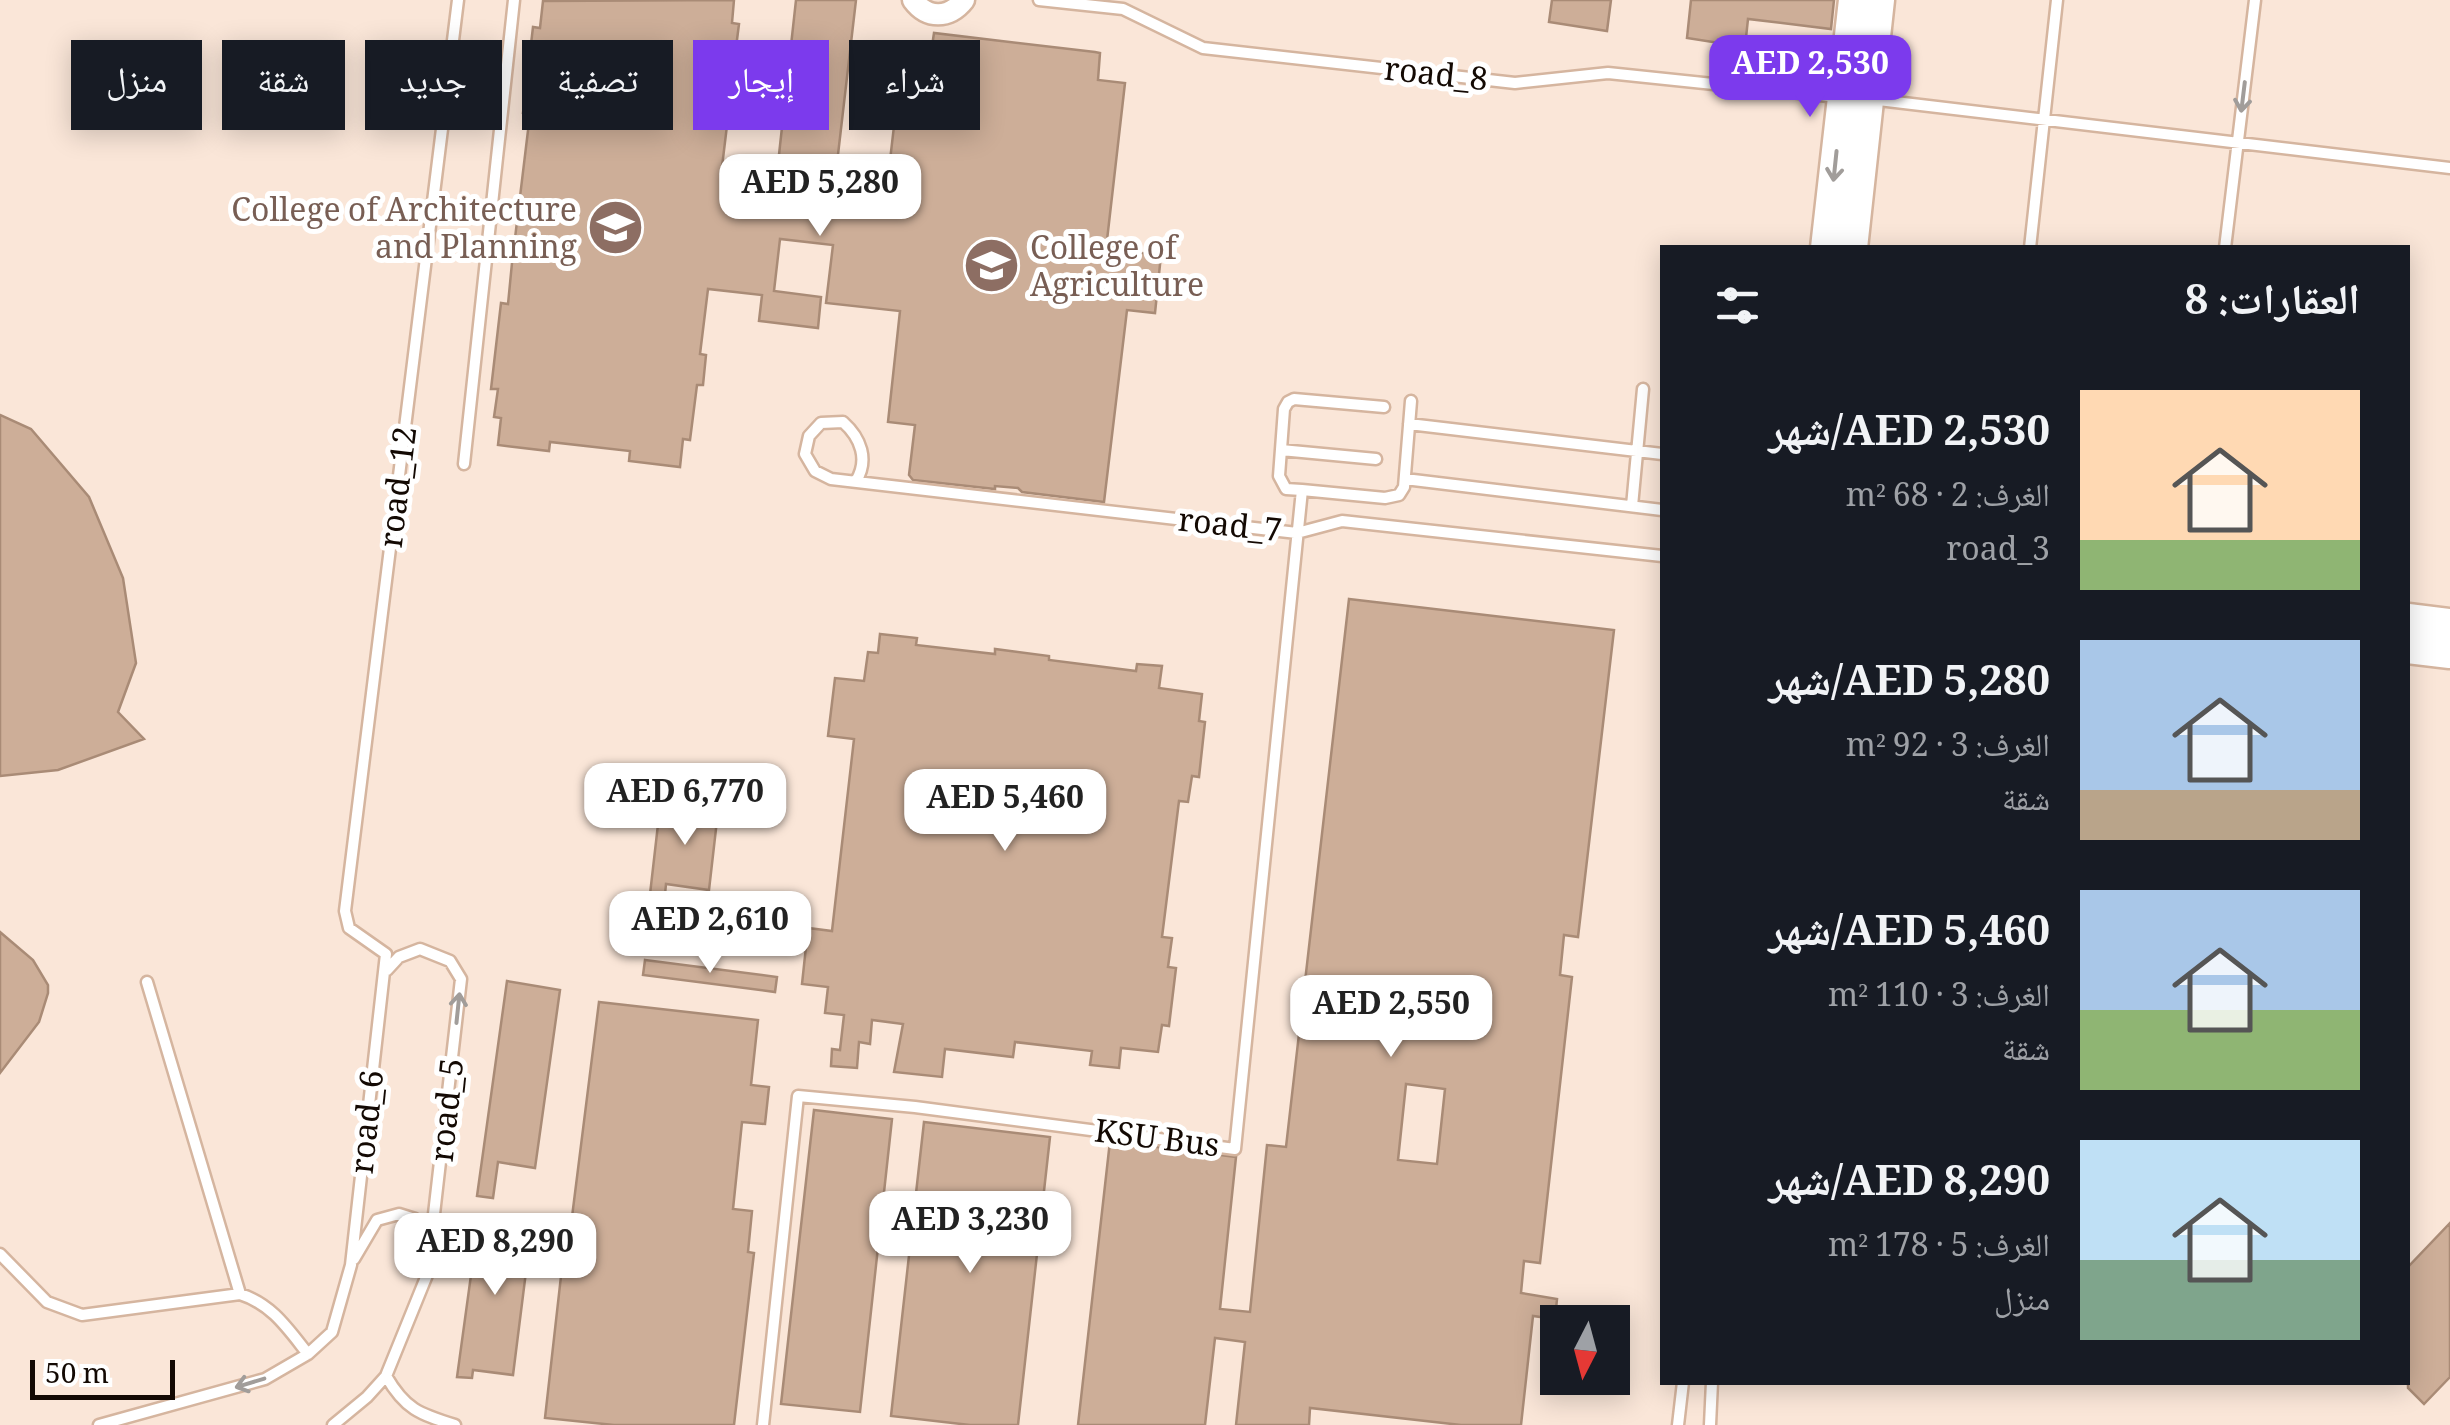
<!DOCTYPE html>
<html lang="ar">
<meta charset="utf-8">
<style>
body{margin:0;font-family:Georgia,"Noto Naskh Arabic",serif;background:#242831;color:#f1f3f6;direction:rtl;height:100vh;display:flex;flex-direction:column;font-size:38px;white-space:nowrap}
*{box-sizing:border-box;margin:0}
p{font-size:32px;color:#9ea1a6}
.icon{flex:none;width:55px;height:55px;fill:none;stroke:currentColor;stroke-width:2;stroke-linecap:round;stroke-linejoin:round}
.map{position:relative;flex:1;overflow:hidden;direction:ltr}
.panel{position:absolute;left:1660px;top:245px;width:750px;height:1140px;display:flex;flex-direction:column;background:#171b24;border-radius:0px;box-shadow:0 5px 25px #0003;direction:rtl}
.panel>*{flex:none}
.top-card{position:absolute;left:30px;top:40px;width:950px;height:90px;direction:rtl;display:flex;gap:20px}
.needle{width:65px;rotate:186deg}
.buttons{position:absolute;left:1540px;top:1305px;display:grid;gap:20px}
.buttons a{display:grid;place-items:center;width:90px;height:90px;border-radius:0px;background:#171b24;box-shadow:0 5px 25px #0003;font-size:50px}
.scale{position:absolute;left:30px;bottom:25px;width:145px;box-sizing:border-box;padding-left:10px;border:5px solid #130903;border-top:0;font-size:28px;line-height:35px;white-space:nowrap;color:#130903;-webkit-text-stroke:8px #fff;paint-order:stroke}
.price{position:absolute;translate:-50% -85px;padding:0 22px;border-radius:20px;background:#fff;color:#222;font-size:32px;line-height:65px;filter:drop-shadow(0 2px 5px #0008)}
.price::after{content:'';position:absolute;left:50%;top:60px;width:30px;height:22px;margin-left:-15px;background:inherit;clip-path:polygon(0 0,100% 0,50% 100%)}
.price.selected{background:#7c3aed;color:#fff}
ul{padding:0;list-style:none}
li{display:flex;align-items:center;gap:30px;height:250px;padding:0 50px}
li span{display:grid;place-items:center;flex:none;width:280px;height:200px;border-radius:0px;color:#555}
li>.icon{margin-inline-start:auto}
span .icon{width:120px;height:120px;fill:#fffc;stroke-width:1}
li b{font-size:42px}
h2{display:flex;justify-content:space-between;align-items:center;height:120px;padding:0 50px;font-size:42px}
.tag{padding:0 35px;border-radius:0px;background:#171b24;box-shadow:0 5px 25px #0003;font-size:35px;line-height:90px}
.tag.selected{background:#7c3aed;color:#fff}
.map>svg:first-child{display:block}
</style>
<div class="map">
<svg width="2450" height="1425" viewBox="0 0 2450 1425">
<rect width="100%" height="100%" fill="#fae6d8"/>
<path fill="#cdae98" stroke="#a98b76" stroke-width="2.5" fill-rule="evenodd" d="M 734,0 L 732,23 L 739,24 L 732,79 L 739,80 L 735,110 L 729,109 L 721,175 L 776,182 L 796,0 L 856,0 L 834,189 L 886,195 L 902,57 L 930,60 L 934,33 L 1095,52 L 1100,53 L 1098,80 L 1125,83 L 1106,249 L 1161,255 L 1155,313 L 1127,310 L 1104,502 L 1022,492 L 1018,488 L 995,486 L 995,489 L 913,480 L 909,475 L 915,425 L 888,422 L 900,311 L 826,303 L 833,245 L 780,239 L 774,291 L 821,297 L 818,328 L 759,321 L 762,295 L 708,289 L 700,354 L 706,355 L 703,385 L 697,385 L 690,440 L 683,439 L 680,467 L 629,461 L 630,451 L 550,442 L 549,451 L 498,445 L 501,418 L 494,417 L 498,389 L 491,389 L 501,303 L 508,304 L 512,263 L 530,114 L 523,113 L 533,27 L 540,28 L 543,1 Z
M 1552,0 L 1611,0 L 1607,31 L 1549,22 Z
M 1691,0 L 1834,0 L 1831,29 L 1748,19 L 1745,47 L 1687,38 Z
M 0,415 L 31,429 L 89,497 L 123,578 L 136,663 L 118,712 L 144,739 L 58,770 L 0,776 Z
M 1349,599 L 1614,630 L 1578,937 L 1564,935 L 1560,975 L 1572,977 L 1540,1263 L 1524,1261 L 1521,1293 L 1557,1299 L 1555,1319 L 1533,1316 L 1521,1425 L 1461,1425 L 1310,1408 L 1309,1425 L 1236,1425 L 1245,1342 L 1215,1338 L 1205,1425 L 1078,1425 L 1110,1141 L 1236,1157 L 1220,1309 L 1250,1312 L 1267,1145 L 1286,1147 ZM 1406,1084 L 1445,1089 L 1437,1164 L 1398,1160 Z
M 880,634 L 917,638 L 916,645 L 995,654 L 995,649 L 1049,656 L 1049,660 L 1136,671 L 1137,664 L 1162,666 L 1159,688 L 1202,694 L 1199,721 L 1205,722 L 1199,777 L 1192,776 L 1188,802 L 1179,801 L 1162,937 L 1172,938 L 1168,967 L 1176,968 L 1169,1026 L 1162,1025 L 1158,1052 L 1121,1048 L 1119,1068 L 1090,1065 L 1092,1051 L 1015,1042 L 1013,1057 L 945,1049 L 942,1077 L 894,1072 L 903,1024 L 872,1020 L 870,1044 L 859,1042 L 857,1068 L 831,1066 L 832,1049 L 840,1050 L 844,1015 L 825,1013 L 828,987 L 802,984 L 808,928 L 832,931 L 854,739 L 828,736 L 835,678 L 864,681 L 868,652 L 878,653 Z
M 705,792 L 720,794 L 709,890 L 666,884 L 664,905 L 649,903 L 660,807 L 703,812 Z
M 0,932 L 33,960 L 48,985 L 48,993 L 39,1022 L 0,1073 Z
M 645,960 L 777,977 L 775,992 L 643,975 Z
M 507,981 L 560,990 L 535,1168 L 498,1162 L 493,1198 L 477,1196 Z
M 599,1002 L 758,1020 L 751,1085 L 769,1087 L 765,1124 L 742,1122 L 733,1209 L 752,1211 L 748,1252 L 754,1253 L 734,1425 L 614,1425 L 545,1418 L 566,1232 L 570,1233 Z
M 814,1110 L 892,1119 L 860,1412 L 781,1404 Z
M 924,1122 L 1050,1137 L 1018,1425 L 970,1425 L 891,1416 Z
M 479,1217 L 532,1224 L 513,1375 L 473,1370 L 472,1378 L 457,1377 Z
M 2450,1223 L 2450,1377 L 2424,1404 L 2408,1388 L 2408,1267 Z"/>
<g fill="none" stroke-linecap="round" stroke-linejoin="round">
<defs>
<path id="lane" d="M 1039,0 L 1123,9 L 1203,48 L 1515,83 L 1608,73 L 1838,97
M 1870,99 L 2450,168
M 2030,248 L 2057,0
M 2225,248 L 2255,0
M 1409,424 L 1662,454
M 1281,450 L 1376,459
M 464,464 L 514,0
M 1405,479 L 1662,510
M 856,481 C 869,460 861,438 843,422 L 821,423 L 809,436 L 805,454 L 815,471 L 831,479 L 1297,533 L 1342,521 L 1662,556
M 1302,490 L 1286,489 L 1279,476 L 1284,409 L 1288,402 L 1294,399 L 1384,407
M 1632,506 L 1643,389
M 147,982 L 240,1294
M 0,1254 L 47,1302 L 82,1315 L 240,1294 C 272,1304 288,1329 308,1354
M 354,1259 L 377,1220 L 399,1214 L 415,1219 L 426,1240 L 426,1249
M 386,1376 C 405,1409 419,1414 455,1425
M 99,1425 L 265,1379 L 308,1354 L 332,1332 L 351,1265 L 386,954 L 349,928 L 345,911 L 458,0
M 333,1425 L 367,1397 L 386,1376 L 427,1275 L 461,979 L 450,961 L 420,949 L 399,957 L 387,970
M 763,1425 L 798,1096 L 915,1107 L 1235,1149 L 1302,490 L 1385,498 L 1399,495 L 1404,487 L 1411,401
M 1678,1425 L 1683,1382
M 1710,1425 L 1712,1382"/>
<path id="street" d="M 913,0 C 927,19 949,19 964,0"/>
<path id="secondary" d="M 1826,248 L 1854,0
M 1852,248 L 1879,0
M 2408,619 L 2450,624
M 2408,648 L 2450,653"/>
</defs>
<use href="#lane" stroke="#d5b59f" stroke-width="15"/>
<use href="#street" stroke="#d5b59f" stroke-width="25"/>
<use href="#secondary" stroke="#d5b59f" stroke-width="35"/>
<use href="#lane" stroke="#fff" stroke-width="10"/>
<use href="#street" stroke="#fff" stroke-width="20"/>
<use href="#secondary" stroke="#fff" stroke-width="30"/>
</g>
<defs><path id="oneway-shaft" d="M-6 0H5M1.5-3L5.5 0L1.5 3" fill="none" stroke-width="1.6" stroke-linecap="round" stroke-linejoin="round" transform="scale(2.5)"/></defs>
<g stroke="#a19d9a">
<use href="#oneway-shaft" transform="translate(2243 97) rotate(97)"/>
<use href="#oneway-shaft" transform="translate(1835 166) rotate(96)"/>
<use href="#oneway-shaft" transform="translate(458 1008) rotate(-84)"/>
<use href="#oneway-shaft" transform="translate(250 1383) rotate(163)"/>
</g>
<defs>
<symbol id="university-disc" viewBox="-11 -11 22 22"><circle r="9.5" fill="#8d6e63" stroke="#fff"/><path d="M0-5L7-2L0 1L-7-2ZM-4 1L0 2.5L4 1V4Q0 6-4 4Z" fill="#fff"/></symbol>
</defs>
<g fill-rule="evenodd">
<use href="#university-disc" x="584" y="196" width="63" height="63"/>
<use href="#university-disc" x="960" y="234" width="63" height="63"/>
</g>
<g text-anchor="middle" stroke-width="10" stroke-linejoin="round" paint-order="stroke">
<g font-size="32" fill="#130903" stroke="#fff">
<text transform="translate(1436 74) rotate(6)" y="11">road_8</text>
<text transform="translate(398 487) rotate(-83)" y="11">road_12</text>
<text transform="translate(1230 525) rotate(6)" y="11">road_7</text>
<text transform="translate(447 1110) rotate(-84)" y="11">road_5</text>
<text transform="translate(367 1122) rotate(-84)" y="11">road_6</text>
<text transform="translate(1157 1138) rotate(7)" y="11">KSU Bus</text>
</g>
<g font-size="32" fill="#785e54" stroke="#fff" text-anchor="end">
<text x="577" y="221">College of Architecture<tspan x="577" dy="37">and Planning</tspan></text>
<text x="1030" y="259" text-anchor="start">College of<tspan x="1030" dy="37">Agriculture</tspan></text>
</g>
</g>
</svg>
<div class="buttons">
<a><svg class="needle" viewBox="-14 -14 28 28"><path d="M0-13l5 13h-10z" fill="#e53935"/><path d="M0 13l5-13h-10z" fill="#9ea1a6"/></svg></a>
</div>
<div class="scale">50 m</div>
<b class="price selected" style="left:1810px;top:120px">AED 2,530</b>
<b class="price" style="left:820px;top:239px">AED 5,280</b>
<b class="price" style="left:685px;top:848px">AED 6,770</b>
<b class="price" style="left:1005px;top:854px">AED 5,460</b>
<b class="price" style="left:710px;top:976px">AED 2,610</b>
<b class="price" style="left:1391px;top:1060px">AED 2,550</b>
<b class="price" style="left:970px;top:1276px">AED 3,230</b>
<b class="price" style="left:495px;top:1298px">AED 8,290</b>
<div class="top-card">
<a class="tag">شراء</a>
<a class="tag selected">إيجار</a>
<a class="tag">تصفية</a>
<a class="tag">جديد</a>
<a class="tag">شقة</a>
<a class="tag">منزل</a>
</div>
<section class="panel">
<h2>العقارات: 8<svg class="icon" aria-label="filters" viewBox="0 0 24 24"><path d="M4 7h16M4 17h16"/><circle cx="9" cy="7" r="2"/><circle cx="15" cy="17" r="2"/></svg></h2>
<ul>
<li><span style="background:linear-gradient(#ffd9b3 75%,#8fb573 0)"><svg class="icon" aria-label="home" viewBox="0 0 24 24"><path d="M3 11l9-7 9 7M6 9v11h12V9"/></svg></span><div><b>AED 2,530/شهر</b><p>الغرف: 2 · 68 m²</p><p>road_3</p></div></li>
<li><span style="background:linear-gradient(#a9c7e8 75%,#b9a48a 0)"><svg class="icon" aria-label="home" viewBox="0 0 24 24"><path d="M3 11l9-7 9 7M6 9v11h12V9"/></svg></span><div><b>AED 5,280/شهر</b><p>الغرف: 3 · 92 m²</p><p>شقة</p></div></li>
<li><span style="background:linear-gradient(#a9c7e8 60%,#8fb573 0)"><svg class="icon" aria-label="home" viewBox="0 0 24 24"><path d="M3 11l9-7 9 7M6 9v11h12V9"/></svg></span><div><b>AED 5,460/شهر</b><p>الغرف: 3 · 110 m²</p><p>شقة</p></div></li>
<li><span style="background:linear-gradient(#bfe0f5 60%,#7fa58c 0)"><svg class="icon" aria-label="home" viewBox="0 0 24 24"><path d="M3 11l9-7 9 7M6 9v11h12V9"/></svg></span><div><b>AED 8,290/شهر</b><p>الغرف: 5 · 178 m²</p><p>منزل</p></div></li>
</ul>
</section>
</div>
